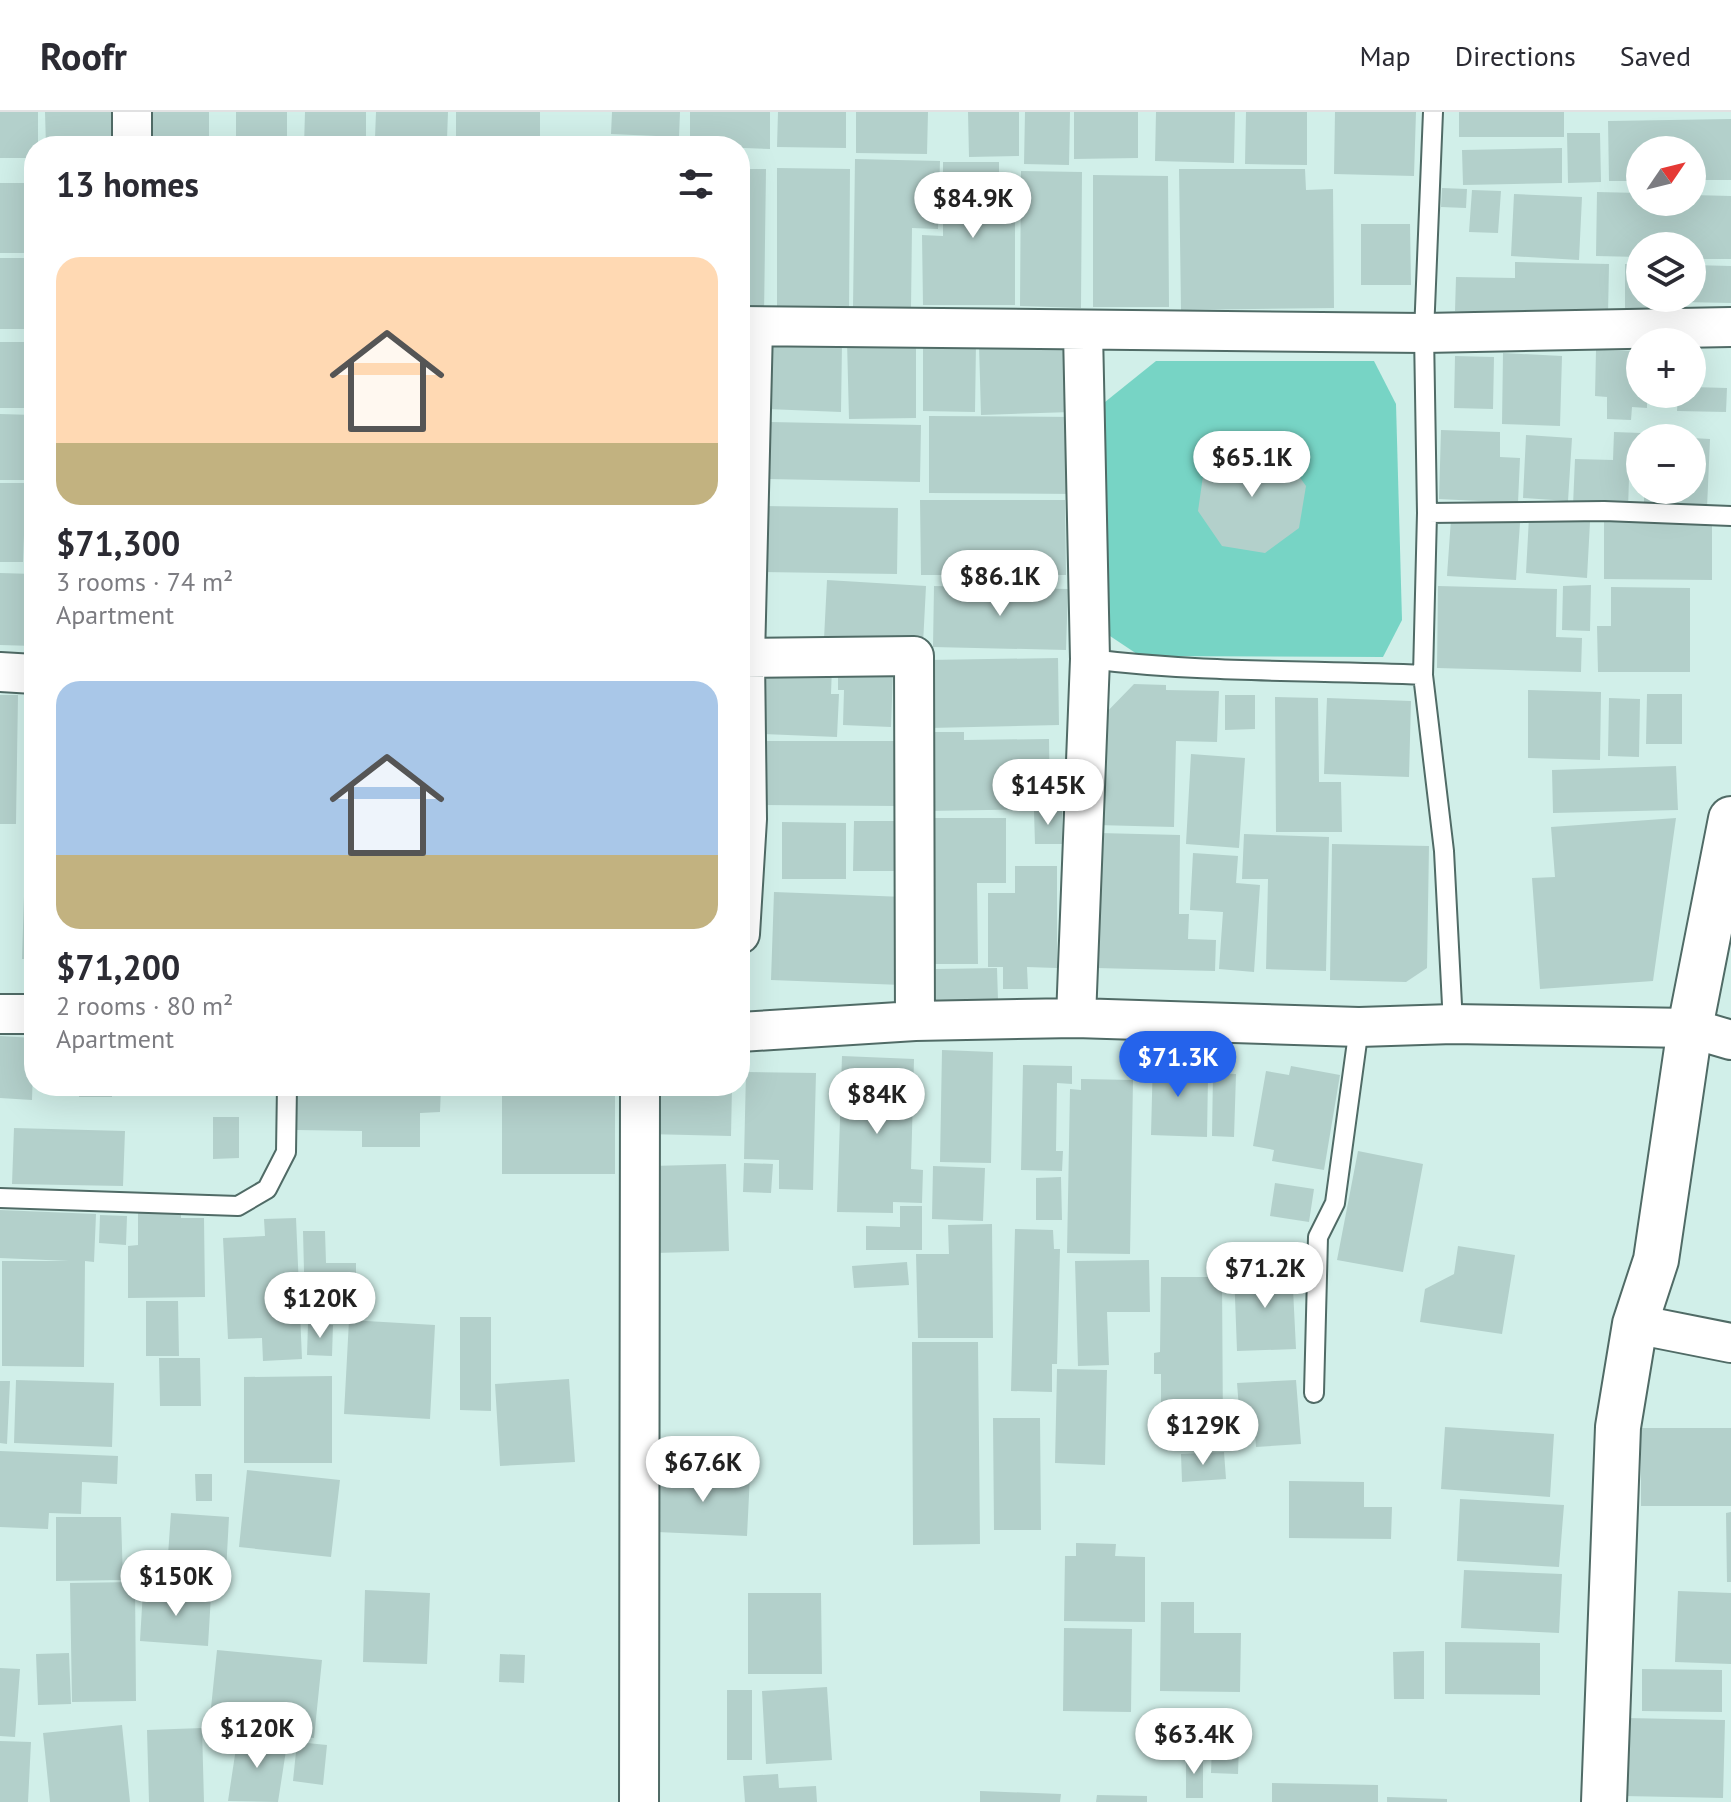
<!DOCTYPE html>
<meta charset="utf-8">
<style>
body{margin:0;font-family:"PT Sans",sans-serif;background:#f2f2f3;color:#2b2b33;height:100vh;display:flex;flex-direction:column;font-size:30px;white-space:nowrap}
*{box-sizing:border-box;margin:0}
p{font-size:26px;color:#7c7c81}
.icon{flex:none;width:44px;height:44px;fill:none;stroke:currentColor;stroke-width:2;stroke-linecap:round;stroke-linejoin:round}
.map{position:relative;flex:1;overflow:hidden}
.side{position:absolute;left:24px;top:24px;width:726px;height:960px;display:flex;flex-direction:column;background:#fff;border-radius:32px;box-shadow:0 8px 32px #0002}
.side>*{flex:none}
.needle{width:52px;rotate:55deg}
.fabs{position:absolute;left:1626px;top:24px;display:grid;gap:16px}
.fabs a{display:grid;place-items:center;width:80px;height:80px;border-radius:50%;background:#fff;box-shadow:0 8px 32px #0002;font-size:40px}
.price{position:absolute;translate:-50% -68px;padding:0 18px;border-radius:28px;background:#fff;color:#222;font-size:26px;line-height:52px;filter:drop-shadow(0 2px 4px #0008)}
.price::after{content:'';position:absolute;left:50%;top:48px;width:24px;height:18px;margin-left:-12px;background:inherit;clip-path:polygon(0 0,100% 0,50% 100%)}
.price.current{background:#2563eb;color:#fff}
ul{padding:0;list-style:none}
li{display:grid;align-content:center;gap:16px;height:424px;padding:0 32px}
li span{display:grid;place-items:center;height:248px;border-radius:24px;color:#555}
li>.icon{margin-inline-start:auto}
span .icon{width:144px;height:144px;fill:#fffc;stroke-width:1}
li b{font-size:34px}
h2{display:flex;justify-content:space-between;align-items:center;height:96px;padding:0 32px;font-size:34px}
header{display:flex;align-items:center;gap:48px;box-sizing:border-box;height:112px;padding:0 40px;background:#fff;border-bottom:2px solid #e1e1e2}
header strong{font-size:38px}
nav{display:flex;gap:44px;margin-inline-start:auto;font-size:28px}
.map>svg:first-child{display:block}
</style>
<header>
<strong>Roofr</strong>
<nav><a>Map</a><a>Directions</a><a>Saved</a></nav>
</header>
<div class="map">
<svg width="1731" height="1690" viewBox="0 0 1731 1690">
<rect width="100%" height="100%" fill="#d1efe9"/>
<path fill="#77d4c5" d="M 1156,249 L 1374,249 L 1396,292 L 1402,508 L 1383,545 L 1140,544 L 1107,522 L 1105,290 Z"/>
<path fill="#b3d0cb" d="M 0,0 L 38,0 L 38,34 L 34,34 L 34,46 L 0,46 Z
M 45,0 L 111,0 L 111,34 L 46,34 Z
M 151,0 L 209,0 L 209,34 L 151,34 Z
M 236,0 L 287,0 L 287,34 L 236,34 Z
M 305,0 L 366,0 L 366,34 L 304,34 Z
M 376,0 L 448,0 L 447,27 L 375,26 Z
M 456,0 L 540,0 L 540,34 L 456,34 Z
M 612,0 L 680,0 L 679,25 L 611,22 Z
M 690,0 L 770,0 L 770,37 L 690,34 Z
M 778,0 L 846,0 L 846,36 L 777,35 Z
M 856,0 L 928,0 L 927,42 L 856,41 Z
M 968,0 L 1019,0 L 1019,44 L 969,45 Z
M 1025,0 L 1070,0 L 1069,53 L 1024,52 Z
M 1074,0 L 1138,0 L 1138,46 L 1074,47 Z
M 1156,0 L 1235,0 L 1234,51 L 1155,49 Z
M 1246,0 L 1307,0 L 1307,53 L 1245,52 Z
M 1335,0 L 1416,0 L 1414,64 L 1334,62 Z
M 1459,0 L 1564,0 L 1564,25 L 1459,25 Z
M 1731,7 L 1731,68 L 1692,68 L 1692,38 L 1640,38 L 1640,69 L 1609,69 L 1608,9 Z
M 1567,21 L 1600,21 L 1601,70 L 1568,71 Z
M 1562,36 L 1562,71 L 1463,73 L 1462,38 Z
M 855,47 L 940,49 L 938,117 L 912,116 L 911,197 L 853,196 Z
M 943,50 L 999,50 L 999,68 L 1015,68 L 1015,193 L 923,193 L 922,123 L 943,124 Z
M 777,56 L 850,57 L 849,200 L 777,200 Z
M 740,57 L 766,57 L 764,203 L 740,203 Z
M 1179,57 L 1305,57 L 1306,78 L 1333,77 L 1334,196 L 1181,198 Z
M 1021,59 L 1082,60 L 1081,196 L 1020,194 Z
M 1093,63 L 1168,64 L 1169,195 L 1093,195 Z
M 0,71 L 34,71 L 34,141 L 0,141 Z
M 1442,76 L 1467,77 L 1466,96 L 1441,95 Z
M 1472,78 L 1501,79 L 1498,121 L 1469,120 Z
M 1597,80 L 1640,81 L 1640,90 L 1692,90 L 1692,83 L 1731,84 L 1731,147 L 1692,147 L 1692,134 L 1640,134 L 1640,145 L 1596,144 Z
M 1514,82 L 1582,85 L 1579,148 L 1511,144 Z
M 1361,112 L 1410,112 L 1411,173 L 1361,173 Z
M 0,146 L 34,146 L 34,217 L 0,217 Z
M 1515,150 L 1609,152 L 1608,203 L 1455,199 L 1456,165 L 1515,166 Z
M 1625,152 L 1640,152 L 1640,186 L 1692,186 L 1692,153 L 1731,154 L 1731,191 L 1681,190 L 1680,201 L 1625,199 Z
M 916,228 L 916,306 L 849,307 L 847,229 Z
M 923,229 L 976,230 L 975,300 L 923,299 Z
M 0,230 L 34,230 L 34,296 L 0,296 Z
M 768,230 L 842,231 L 841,300 L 767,297 Z
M 1070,230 L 1072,300 L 981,303 L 979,233 Z
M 1596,238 L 1640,239 L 1640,282 L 1647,282 L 1647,296 L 1632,295 L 1631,308 L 1607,307 L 1607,285 L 1595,284 Z
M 1503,241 L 1562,244 L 1560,314 L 1502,312 Z
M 1455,244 L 1494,245 L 1493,297 L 1454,296 Z
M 1692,275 L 1727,276 L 1726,300 L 1677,299 L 1678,282 L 1692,282 Z
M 0,302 L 34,303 L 34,368 L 0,368 Z
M 929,304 L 1077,305 L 1077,382 L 929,381 Z
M 770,310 L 921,313 L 920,370 L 768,367 Z
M 1441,318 L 1500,320 L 1500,345 L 1520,346 L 1518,391 L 1439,387 Z
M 1614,320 L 1641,321 L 1639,366 L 1629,366 L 1628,397 L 1573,394 L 1575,347 L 1613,348 Z
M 1526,323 L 1572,326 L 1568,389 L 1523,386 Z
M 1692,326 L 1710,327 L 1707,396 L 1644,393 L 1644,378 L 1692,378 Z
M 1239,332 L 1281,339 L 1306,374 L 1299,416 L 1265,441 L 1222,434 L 1198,399 L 1204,357 Z
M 0,371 L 34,371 L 34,423 L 24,423 L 23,450 L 0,450 Z
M 920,388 L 1065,388 L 1066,463 L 921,463 Z
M 763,394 L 898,396 L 897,462 L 762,460 Z
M 1529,405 L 1590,410 L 1587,466 L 1526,461 Z
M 1604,406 L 1712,407 L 1712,468 L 1604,467 Z
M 1451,407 L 1520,411 L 1516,468 L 1447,464 Z
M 0,461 L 34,462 L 34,534 L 0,533 Z
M 827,468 L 926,474 L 923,532 L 824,527 Z
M 1591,473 L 1590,519 L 1562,518 L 1563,474 Z
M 934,474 L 1068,477 L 1066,538 L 933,535 Z
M 1438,474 L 1557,477 L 1556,525 L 1582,526 L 1581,560 L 1437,556 Z
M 1611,475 L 1690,476 L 1690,560 L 1598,560 L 1597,514 L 1611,514 Z
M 1058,546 L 1059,613 L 929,616 L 928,548 Z
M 766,550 L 832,554 L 831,582 L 839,582 L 837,625 L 763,622 Z
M 838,556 L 893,559 L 891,615 L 843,613 L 844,578 L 838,578 Z
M 1134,572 L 1166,573 L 1166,578 L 1219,579 L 1217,630 L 1176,629 L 1174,715 L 1096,713 L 1099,608 Z
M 27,573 L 34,573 L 34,715 L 31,715 Z
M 1528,578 L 1601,580 L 1600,648 L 1528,646 Z
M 1647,582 L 1682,582 L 1682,632 L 1646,632 Z
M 0,583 L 18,583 L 16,712 L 0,712 Z
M 1225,583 L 1255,583 L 1255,617 L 1225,618 Z
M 1275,585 L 1318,586 L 1319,670 L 1341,670 L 1342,720 L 1276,720 Z
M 1327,586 L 1411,589 L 1409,665 L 1324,662 Z
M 1609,586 L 1640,587 L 1639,645 L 1608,644 Z
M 924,620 L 964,620 L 964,628 L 1049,627 L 1050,697 L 926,699 Z
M 759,629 L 899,629 L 899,694 L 759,693 Z
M 1191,642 L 1245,646 L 1239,736 L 1186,732 Z
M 1676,654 L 1678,698 L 1553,701 L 1552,658 Z
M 1034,699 L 1062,699 L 1062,732 L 1035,732 Z
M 925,706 L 1006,706 L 1006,771 L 977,771 L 978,852 L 925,852 Z
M 1676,706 L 1653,869 L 1540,877 L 1532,766 L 1555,765 L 1551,715 Z
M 854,709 L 912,709 L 912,759 L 853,759 Z
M 782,710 L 846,711 L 846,767 L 782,767 Z
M 26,721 L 34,721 L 34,847 L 22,847 Z
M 1099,721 L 1180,723 L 1179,802 L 1189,802 L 1188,827 L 1216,828 L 1215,859 L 1096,856 Z
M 1244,722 L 1329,725 L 1326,859 L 1266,857 L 1268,767 L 1242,767 Z
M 1332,732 L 1429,734 L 1427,856 L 1406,870 L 1330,868 Z
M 1193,741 L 1238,744 L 1236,771 L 1260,773 L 1254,860 L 1219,857 L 1223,800 L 1190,798 Z
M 1015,754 L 1057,754 L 1057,856 L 1027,855 L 1028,877 L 1003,877 L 1003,855 L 988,855 L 988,781 L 1015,781 Z
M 774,780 L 905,785 L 902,873 L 771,868 Z
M 997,856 L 998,888 L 936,889 L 936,857 Z
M 0,924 L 34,926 L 32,988 L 0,986 Z
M 942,938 L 993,940 L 991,1051 L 940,1050 Z
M 842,944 L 914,947 L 911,1057 L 923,1058 L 922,1091 L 893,1090 L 893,1101 L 837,1100 Z
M 1153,945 L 1189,945 L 1189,965 L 1208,965 L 1207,1025 L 1151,1023 Z
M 1023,953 L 1072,954 L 1072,972 L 1057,971 L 1056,1039 L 1063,1039 L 1062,1059 L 1021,1058 Z
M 1291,954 L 1340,963 L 1324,1058 L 1272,1049 L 1274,1038 L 1253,1034 L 1266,959 L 1289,963 Z
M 746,960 L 816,961 L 813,1078 L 779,1077 L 779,1048 L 744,1047 Z
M 1213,961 L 1236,962 L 1234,1025 L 1212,1024 Z
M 1081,967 L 1133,968 L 1130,1142 L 1067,1141 L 1070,977 L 1081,978 Z
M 79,974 L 112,974 L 112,985 L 79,985 Z
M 297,974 L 441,974 L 440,1000 L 420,1001 L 420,1035 L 362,1035 L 362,1019 L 297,1018 Z
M 502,974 L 615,974 L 615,1062 L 502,1062 Z
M 647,974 L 732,974 L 731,1024 L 646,1022 Z
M 213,1005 L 239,1005 L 239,1046 L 213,1047 Z
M 14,1016 L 125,1019 L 123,1074 L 12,1072 Z
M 1358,1039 L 1423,1052 L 1403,1160 L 1337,1148 Z
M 744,1051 L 773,1052 L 771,1081 L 743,1080 Z
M 726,1052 L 729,1139 L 655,1141 L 652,1054 Z
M 933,1054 L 985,1056 L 983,1109 L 932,1107 Z
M 1061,1065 L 1062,1108 L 1036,1108 L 1036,1066 Z
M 1275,1071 L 1314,1077 L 1309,1110 L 1270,1104 Z
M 900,1094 L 922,1094 L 922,1138 L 866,1138 L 866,1114 L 900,1115 Z
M 0,1098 L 96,1102 L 94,1150 L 85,1149 L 84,1255 L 2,1254 L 2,1149 L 69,1149 L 0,1146 Z
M 138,1100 L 181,1100 L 181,1106 L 204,1106 L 205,1185 L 128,1186 L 128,1134 L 138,1133 Z
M 100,1103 L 127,1104 L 126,1133 L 99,1131 Z
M 296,1106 L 302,1247 L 263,1249 L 262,1226 L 228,1227 L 223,1126 L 265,1124 L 264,1107 Z
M 992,1112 L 993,1226 L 918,1226 L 916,1142 L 949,1142 L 948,1113 Z
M 1015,1117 L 1053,1118 L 1054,1137 L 1060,1137 L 1057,1252 L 1052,1252 L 1052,1280 L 1011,1279 Z
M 303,1119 L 325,1119 L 326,1151 L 356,1151 L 356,1198 L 305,1198 Z
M 1458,1134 L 1515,1143 L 1502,1222 L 1420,1210 L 1425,1177 L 1454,1162 Z
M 1149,1148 L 1150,1200 L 1107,1200 L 1109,1253 L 1078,1254 L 1075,1149 Z
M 907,1150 L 909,1173 L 854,1176 L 852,1154 Z
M 1292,1157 L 1296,1237 L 1237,1239 L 1234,1159 Z
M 1161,1165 L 1222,1165 L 1223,1323 L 1161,1324 L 1161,1262 L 1154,1262 L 1154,1241 L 1160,1240 Z
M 146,1189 L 178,1189 L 179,1244 L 146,1244 Z
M 460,1205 L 491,1205 L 491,1299 L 460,1298 Z
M 349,1208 L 435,1213 L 430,1307 L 344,1302 Z
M 308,1212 L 333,1213 L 332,1244 L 307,1243 Z
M 912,1230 L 978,1230 L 980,1432 L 913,1433 Z
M 159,1246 L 200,1246 L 201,1294 L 160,1294 Z
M 1057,1257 L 1107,1258 L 1105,1353 L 1055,1351 Z
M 332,1264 L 332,1351 L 244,1351 L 244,1265 Z
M 569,1267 L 575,1350 L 500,1354 L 495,1272 Z
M 16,1268 L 114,1271 L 112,1335 L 14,1331 Z
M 1296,1268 L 1301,1332 L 1256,1335 L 1255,1321 L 1241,1322 L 1237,1271 Z
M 0,1269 L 10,1269 L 7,1332 L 0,1331 Z
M 993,1306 L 1040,1306 L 1041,1418 L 994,1418 Z
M 1445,1315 L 1554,1322 L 1550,1385 L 1441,1377 Z
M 1641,1316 L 1731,1316 L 1731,1394 L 1641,1394 Z
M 0,1339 L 118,1344 L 117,1372 L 82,1370 L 81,1402 L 49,1401 L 48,1417 L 0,1415 Z
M 1224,1340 L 1226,1367 L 1182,1370 L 1181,1342 Z
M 247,1358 L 340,1368 L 331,1445 L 239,1435 Z
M 659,1360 L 750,1363 L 747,1424 L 657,1420 Z
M 195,1362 L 212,1362 L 212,1389 L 196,1389 Z
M 1289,1369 L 1364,1370 L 1364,1395 L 1392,1395 L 1391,1427 L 1289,1426 Z
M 1460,1387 L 1564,1393 L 1559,1455 L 1457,1449 Z
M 1731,1400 L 1731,1470 L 1727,1470 L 1726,1401 Z
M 171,1401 L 229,1405 L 226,1460 L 167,1457 Z
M 56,1405 L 121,1405 L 123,1468 L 56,1469 Z
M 1076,1431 L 1116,1432 L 1115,1444 L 1145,1445 L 1145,1510 L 1064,1509 L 1065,1444 L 1076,1444 Z
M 140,1440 L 163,1440 L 163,1466 L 140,1466 Z
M 1464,1458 L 1562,1462 L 1559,1521 L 1461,1516 Z
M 135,1470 L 136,1589 L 72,1590 L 70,1471 Z
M 143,1478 L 211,1483 L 208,1534 L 140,1529 Z
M 365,1478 L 430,1481 L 427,1552 L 363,1550 Z
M 1678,1479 L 1731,1481 L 1731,1552 L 1675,1550 Z
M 748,1481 L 821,1481 L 822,1562 L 748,1562 Z
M 1161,1490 L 1194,1490 L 1194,1521 L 1241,1521 L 1240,1580 L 1160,1579 Z
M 1064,1516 L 1132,1517 L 1131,1600 L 1063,1599 Z
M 1445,1530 L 1540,1531 L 1540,1583 L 1445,1582 Z
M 217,1538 L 322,1548 L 314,1626 L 209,1615 Z
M 1424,1539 L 1424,1587 L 1394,1587 L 1393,1540 Z
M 69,1541 L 71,1592 L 38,1593 L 36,1542 Z
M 500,1542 L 525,1543 L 524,1571 L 499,1570 Z
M 0,1556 L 20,1557 L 15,1625 L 0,1624 Z
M 1642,1557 L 1722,1558 L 1722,1600 L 1642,1599 Z
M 827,1575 L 832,1648 L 766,1652 L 762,1579 Z
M 727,1578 L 752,1578 L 752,1648 L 727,1648 Z
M 1626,1606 L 1725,1608 L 1723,1686 L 1624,1684 Z
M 122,1613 L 130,1690 L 50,1690 L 43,1621 Z
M 202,1616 L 204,1690 L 149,1690 L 147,1618 Z
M 238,1623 L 287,1632 L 278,1690 L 228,1689 Z
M 0,1629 L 31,1630 L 28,1690 L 0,1690 Z
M 297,1630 L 327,1633 L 323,1673 L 293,1669 Z
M 1212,1632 L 1239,1632 L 1238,1662 L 1211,1661 Z
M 1186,1641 L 1203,1642 L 1203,1686 L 1186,1686 Z
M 778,1662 L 779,1676 L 816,1674 L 817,1690 L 745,1690 L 743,1664 Z
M 1272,1671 L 1378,1673 L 1378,1690 L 1272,1690 Z
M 980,1679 L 1061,1682 L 1060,1690 L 980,1690 Z
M 1097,1683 L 1147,1684 L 1147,1690 L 1096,1690 Z
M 1387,1685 L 1447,1687 L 1447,1690 L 1387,1690 Z"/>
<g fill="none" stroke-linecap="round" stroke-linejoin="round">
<defs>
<path id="service" d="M 1433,0 L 1424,221 L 1427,401 L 1423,563 L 1444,739 L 1453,912
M 1427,401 L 1604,399 L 1731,404
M 1090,547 C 1200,561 1312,558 1423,563
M 0,1086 L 238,1094 L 267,1077 L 286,1040 L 287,974
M 1314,1281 L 1318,1125 L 1335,1091 L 1359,915"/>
<path id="minor" d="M 132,0 L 132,34
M 740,214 L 1424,221 L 1731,215
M 740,546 L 914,544 L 915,909
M 0,560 L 34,562
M 740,822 L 747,707 L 745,546 L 753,215
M 0,902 L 34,902
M 1076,906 L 1090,547 L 1083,220
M 740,920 L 915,909 L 1076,906 L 1359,915 L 1453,912 L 1690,916 L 1731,928
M 1635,1212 L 1731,1231
M 639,1690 L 640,974"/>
<path id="tertiary" d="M 1604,1690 L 1618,1315 L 1635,1212 L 1656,1148 L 1690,916 L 1731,707"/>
</defs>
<use href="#service" stroke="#506b66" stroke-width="22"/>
<use href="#minor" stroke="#506b66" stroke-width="42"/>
<use href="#tertiary" stroke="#506b66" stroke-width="48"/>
<use href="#service" stroke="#fff" stroke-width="18"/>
<use href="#minor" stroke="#fff" stroke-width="38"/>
<use href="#tertiary" stroke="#fff" stroke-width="44"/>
</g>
</svg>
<div class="fabs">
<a><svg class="needle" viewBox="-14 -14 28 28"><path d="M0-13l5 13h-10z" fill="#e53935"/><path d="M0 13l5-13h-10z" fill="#7c7c81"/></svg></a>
<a><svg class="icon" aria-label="layers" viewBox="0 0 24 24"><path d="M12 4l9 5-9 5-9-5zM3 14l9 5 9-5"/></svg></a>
<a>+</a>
<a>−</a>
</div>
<b class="price" style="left:973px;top:128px">$84.9K</b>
<b class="price" style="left:1252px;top:387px">$65.1K</b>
<b class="price" style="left:1000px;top:506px">$86.1K</b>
<b class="price" style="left:1048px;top:715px">$145K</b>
<b class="price current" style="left:1178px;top:987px">$71.3K</b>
<b class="price" style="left:877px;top:1024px">$84K</b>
<b class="price" style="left:1265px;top:1198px">$71.2K</b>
<b class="price" style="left:320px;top:1228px">$120K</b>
<b class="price" style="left:1203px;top:1355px">$129K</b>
<b class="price" style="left:703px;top:1392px">$67.6K</b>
<b class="price" style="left:176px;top:1506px">$150K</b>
<b class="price" style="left:257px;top:1658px">$120K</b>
<b class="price" style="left:1194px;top:1664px">$63.4K</b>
<section class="side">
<h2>13 homes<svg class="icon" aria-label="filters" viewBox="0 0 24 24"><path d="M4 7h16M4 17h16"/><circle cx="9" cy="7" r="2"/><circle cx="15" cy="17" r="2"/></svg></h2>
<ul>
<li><span style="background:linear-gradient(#ffd9b3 75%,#c2b280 0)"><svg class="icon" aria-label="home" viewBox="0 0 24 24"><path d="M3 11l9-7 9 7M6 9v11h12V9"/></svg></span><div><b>$71,300</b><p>3 rooms · 74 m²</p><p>Apartment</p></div></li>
<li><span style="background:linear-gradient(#a9c7e8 70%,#c2b280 0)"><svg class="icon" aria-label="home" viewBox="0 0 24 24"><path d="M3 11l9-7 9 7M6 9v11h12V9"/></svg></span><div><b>$71,200</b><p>2 rooms · 80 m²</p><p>Apartment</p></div></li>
</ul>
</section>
</div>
